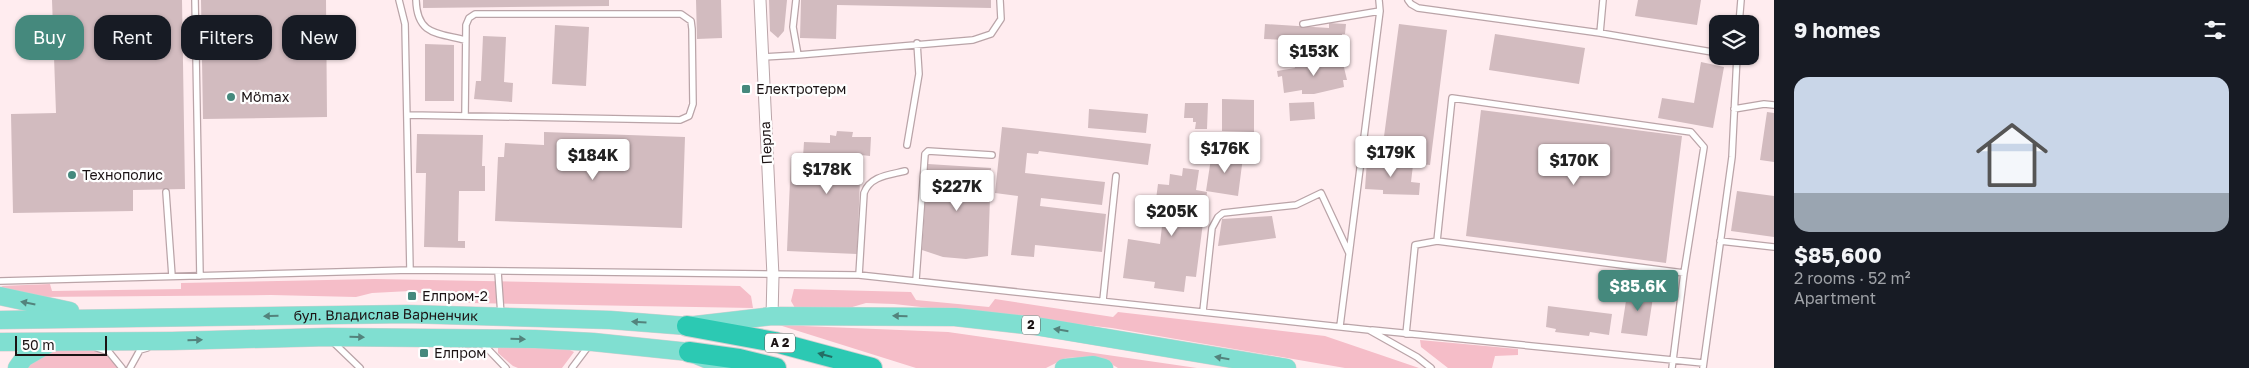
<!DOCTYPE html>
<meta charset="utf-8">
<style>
body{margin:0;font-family:"Golos Text",sans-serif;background:#242831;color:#f1f3f6;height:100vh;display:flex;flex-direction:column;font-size:19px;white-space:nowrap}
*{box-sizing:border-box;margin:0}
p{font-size:16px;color:#9ea1a6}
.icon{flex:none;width:28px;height:28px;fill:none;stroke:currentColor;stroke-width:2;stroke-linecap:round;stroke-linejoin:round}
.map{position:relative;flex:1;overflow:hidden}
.panel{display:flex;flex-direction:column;background:#171b24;width:475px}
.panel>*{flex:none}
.guide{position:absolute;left:15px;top:15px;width:475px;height:45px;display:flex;gap:10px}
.tools{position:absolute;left:1709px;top:15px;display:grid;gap:10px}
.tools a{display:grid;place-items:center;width:50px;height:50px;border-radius:10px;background:#171b24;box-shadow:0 1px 4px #0004;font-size:25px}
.scale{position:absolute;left:15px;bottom:12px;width:92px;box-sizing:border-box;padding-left:5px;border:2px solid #1b1314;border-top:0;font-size:14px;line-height:18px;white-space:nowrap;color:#1b1314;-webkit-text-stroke:4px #fefefe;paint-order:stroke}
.price{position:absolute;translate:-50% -42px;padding:0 11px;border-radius:5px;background:#fff;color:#222;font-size:16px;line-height:32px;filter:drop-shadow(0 1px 2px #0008)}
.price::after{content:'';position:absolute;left:50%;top:30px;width:15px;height:11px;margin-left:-8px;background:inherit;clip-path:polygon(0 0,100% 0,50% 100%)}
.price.active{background:#45897d;color:#fff}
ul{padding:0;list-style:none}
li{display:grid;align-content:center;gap:10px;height:265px;padding:0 20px}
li+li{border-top:1px solid #363941}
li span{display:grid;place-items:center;height:155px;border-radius:15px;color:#555}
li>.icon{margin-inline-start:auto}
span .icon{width:90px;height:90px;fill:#fffc;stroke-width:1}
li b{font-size:21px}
h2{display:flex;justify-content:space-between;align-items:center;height:60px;padding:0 20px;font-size:21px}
.chip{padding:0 18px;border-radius:15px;background:#171b24;box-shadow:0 1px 4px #0004;font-size:18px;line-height:45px}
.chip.active{background:#45897d;color:#fff}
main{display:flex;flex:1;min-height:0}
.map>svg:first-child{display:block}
</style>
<main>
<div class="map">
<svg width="1774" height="368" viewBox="0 0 1774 368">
<rect width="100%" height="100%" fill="#ffecef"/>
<path fill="#f5bdc8" d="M 375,279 L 740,286 L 751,296 L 753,308 L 470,303 L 410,291 L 372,293 L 356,297 L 271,295 L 35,297 L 10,291 L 1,286 L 50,284 L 52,291 L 181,289 L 181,283 Z
M 794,289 L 911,292 L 916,300 L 989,307 L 995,299 L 1113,317 L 1118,312 L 1325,336 L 1419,368 L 1345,368 L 1112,328 L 894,304 L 866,303 L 849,308 L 795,308 L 791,301 Z
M 779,325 L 948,332 L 1197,368 L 1118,368 L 1106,361 L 1084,357 L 1066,358 L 1046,368 L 916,368 Z
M 1420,340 L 1518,349 L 1518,355 L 1495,356 L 1492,368 L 1448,368 L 1421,347 Z
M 51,342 L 109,352 L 122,368 L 17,368 Z
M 498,347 L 566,348 L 574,352 L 562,368 L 518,368 L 513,366 L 498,353 Z"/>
<path fill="#d2bbbf" d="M 52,0 L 182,0 L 185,189 L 133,190 L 133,211 L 13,213 L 11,114 L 56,113 Z
M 201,0 L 326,0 L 327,117 L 203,119 Z
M 423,0 L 609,0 L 609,6 L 423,8 Z
M 696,0 L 721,0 L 722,38 L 697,39 Z
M 769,0 L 787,0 L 784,31 L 778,38 L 770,31 Z
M 801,0 L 991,0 L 991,8 L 837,5 L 836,39 L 800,38 Z
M 1638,0 L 1701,0 L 1697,25 L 1635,16 Z
M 1329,23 L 1346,24 L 1345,34 L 1342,34 L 1342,39 L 1329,38 L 1329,42 L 1264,39 L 1265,24 L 1329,28 Z
M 1399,24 L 1447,30 L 1430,165 L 1381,159 Z
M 555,25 L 589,27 L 586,86 L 552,84 Z
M 1495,34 L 1585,48 L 1579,84 L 1489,70 Z
M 483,36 L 506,37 L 504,82 L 513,83 L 512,102 L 474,99 L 476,81 L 481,81 Z
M 425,44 L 454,45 L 454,101 L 425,101 Z
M 1342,59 L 1347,80 L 1343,80 L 1344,87 L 1314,94 L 1302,94 L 1302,90 L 1284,93 L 1282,76 L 1278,77 L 1277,71 L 1295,68 L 1294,63 L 1309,60 L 1309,64 Z
M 1701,62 L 1724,67 L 1713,128 L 1658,118 L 1662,98 L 1694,103 Z
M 1222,99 L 1254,100 L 1254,132 L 1222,131 Z
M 1314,102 L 1315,119 L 1290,121 L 1289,103 Z
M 1185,103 L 1208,103 L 1207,129 L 1195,129 L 1196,122 L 1193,122 L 1193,118 L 1184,118 Z
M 1089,109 L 1148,114 L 1146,133 L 1088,128 Z
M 1481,110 L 1682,136 L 1666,263 L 1466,236 Z
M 1767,112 L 1774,113 L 1774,162 L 1760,160 Z
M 1002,127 L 1151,144 L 1148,165 L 1039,151 L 1038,154 L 1027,153 L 1025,173 L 1105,182 L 1102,205 L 1041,198 L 1040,206 L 1106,214 L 1102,252 L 1035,245 L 1034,257 L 1011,255 L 1018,196 L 995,193 Z
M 837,131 L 853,132 L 852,137 L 871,137 L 870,156 L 861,155 L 857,254 L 787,251 L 791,157 L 803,157 L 804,142 L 830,143 L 830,135 L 836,136 Z
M 544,132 L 685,137 L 682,228 L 495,221 L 498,157 L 504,157 L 505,143 L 544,145 Z
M 417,134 L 483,135 L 482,166 L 485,166 L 485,191 L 459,191 L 458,241 L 465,241 L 465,248 L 424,247 L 426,173 L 416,173 Z
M 1212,152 L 1243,157 L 1238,196 L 1206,191 Z
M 1367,160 L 1413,165 L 1411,182 L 1420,183 L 1419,195 L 1383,194 L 1383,190 L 1365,189 Z
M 928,164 L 991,168 L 988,256 L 966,259 L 943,257 L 922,250 Z
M 1183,168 L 1199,170 L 1196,190 L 1207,192 L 1196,277 L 1186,276 L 1184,292 L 1154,288 L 1155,282 L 1123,278 L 1128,239 L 1160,244 L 1164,208 L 1155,207 L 1158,184 L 1169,185 L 1170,174 L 1182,176 Z
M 1737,191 L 1774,196 L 1774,237 L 1731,231 Z
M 1272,216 L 1276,238 L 1218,246 L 1222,219 Z
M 1628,288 L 1654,291 L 1647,336 L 1621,333 Z
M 1548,306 L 1612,314 L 1609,335 L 1590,332 L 1589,336 L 1555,332 L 1556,329 L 1546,327 Z"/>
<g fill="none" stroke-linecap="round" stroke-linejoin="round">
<defs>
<path id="lane" d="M 195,0 L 200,276
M 399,0 L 405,24 L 410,270
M 416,0 C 417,35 437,33 465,40
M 1408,0 L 1411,4 L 1418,8 L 1600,33
M 1603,0 L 1600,33 L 1718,53
M 1303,24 L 1380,11
M 1739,24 L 1741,0
M 798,55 L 973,40 L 991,34 L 1001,19 L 1000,0
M 763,57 L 798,55 L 793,27 L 796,0
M 1734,109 L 1764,104 L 1774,105
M 408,115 L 680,120 L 689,116 L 693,104 L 692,29 L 691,21 L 681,14 L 475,14 L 469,18 L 466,25 L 465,116
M 907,145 L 919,74 L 917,43
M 166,192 L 172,276
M 1720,241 L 1774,247
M 498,272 L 501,315
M 859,275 L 864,193 C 870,176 889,175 905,171
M 916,280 L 925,154 L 928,151 L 992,155
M 0,281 L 410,270 L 859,275 L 1369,330 L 1417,357 L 1431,368
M 1103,300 L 1116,176
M 1203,311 L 1212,228 L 1218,217 L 1223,213 L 1296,205 L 1321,193 L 1349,253
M 1340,326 L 1380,11 L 1379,0
M 1372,330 L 1703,363
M 1406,334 L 1415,245 L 1437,241
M 333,342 L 360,368
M 482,343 L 506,368
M 97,348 L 109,352 L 122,368
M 130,368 L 140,350 L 147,348
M 572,368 L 590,344
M 1672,368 L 1684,273 L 1704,147 L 1691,132 L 1452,98 L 1437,241 L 1684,273
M 1703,368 L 1732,157 L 1737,56"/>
<path id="street" d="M 760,0 L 773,276 L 772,316"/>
<g id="primary">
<path d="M 0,296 L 70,311"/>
<path id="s1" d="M 0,320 L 407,314 L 610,320 L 687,326 L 772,316 L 955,317 L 1035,326 L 1287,368"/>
<path d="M 0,342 L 172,341 L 328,337 L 535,339 L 593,342 L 689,352 L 728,368"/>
<path d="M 17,368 L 24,358 L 50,343"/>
<path d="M 1064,368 L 1093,365 L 1104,368"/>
</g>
<path id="highway" d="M 687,326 L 775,342 L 872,368
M 689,352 L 739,359 L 776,368"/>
</defs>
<use href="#lane" stroke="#baa4a8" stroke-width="8"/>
<use href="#street" stroke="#baa4a8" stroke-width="13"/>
<use href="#primary" stroke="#d1d0d0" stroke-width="19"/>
<use href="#highway" stroke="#d1d0d0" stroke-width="22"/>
<use href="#lane" stroke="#fff" stroke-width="5.5"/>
<use href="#street" stroke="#fff" stroke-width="11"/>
<use href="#primary" stroke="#80dfd1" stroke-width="18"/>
<use href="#highway" stroke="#2cc9b3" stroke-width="20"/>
</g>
<defs><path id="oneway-solid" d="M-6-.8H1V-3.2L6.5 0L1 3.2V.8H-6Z" transform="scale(1.25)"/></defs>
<g fill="#53837c">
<use href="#oneway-solid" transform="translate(28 303) rotate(-169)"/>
<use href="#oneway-solid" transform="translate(271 316) rotate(179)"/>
<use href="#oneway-solid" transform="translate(900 316) rotate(-179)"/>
<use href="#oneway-solid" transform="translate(639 322) rotate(-176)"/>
<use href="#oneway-solid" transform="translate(1061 330) rotate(-171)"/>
<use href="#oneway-solid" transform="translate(357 337) rotate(1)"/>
<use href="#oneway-solid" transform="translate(518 339) rotate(1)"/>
<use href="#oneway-solid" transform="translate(195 340) rotate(-1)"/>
<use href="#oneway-solid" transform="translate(1222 358) rotate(-170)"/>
</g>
<use fill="#246e64" href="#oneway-solid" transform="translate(825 355) rotate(-165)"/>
<g fill="#45897d" stroke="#fefefe" stroke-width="2">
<rect x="741" y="84" width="10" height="10" rx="2.5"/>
<circle cx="231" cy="97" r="5"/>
<circle cx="72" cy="175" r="5"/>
<rect x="407" y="291" width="10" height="10" rx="2.5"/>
<rect x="419" y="348" width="10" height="10" rx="2.5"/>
</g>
<g text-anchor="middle" stroke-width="4.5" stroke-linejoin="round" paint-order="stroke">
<g fill="#fefefe" stroke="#5f5a5a" stroke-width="1">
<rect x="1022" y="315.5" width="18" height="19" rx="4"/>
<rect x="765" y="333.5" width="30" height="19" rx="4"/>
</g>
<g font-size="12" font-weight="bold" fill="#1b1314">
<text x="1031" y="329">2</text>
<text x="780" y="347">A 2</text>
</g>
<g font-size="14" fill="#1b1314" stroke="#fefefe" text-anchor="start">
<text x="756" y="94">Електротерм</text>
<text x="241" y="102">Mömax</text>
<text x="82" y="180">Технополис</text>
<text x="422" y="301">Елпром-2</text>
<text x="434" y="358">Елпром</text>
</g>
<g font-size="14" fill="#1b1314" stroke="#fefefe">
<text transform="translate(766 143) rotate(-93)" y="5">Перла</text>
<text dy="5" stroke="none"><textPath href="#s1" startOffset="386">бул. Владислав Варненчик</textPath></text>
</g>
</g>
</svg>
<div class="tools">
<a><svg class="icon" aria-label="layers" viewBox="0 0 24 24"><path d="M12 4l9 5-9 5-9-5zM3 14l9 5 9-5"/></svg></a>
</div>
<div class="scale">50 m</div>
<b class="price" style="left:1314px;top:77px">$153K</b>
<b class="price" style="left:1225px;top:174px">$176K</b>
<b class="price" style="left:1391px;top:178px">$179K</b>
<b class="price" style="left:593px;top:181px">$184K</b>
<b class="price" style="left:1574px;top:186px">$170K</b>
<b class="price" style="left:827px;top:195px">$178K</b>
<b class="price" style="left:957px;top:212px">$227K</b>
<b class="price" style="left:1172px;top:237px">$205K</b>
<b class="price active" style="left:1638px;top:312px">$85.6K</b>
<div class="guide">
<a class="chip active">Buy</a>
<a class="chip">Rent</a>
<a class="chip">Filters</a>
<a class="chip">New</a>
</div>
</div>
<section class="panel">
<h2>9 homes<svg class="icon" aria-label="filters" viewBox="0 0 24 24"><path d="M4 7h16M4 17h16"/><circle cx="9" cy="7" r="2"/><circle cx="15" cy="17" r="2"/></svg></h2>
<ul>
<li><span style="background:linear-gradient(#c9d6e8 75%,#9aa5b1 0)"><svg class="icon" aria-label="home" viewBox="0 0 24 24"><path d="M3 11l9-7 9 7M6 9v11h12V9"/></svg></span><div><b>$85,600</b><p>2 rooms · 52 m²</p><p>Apartment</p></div></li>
</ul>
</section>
</main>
